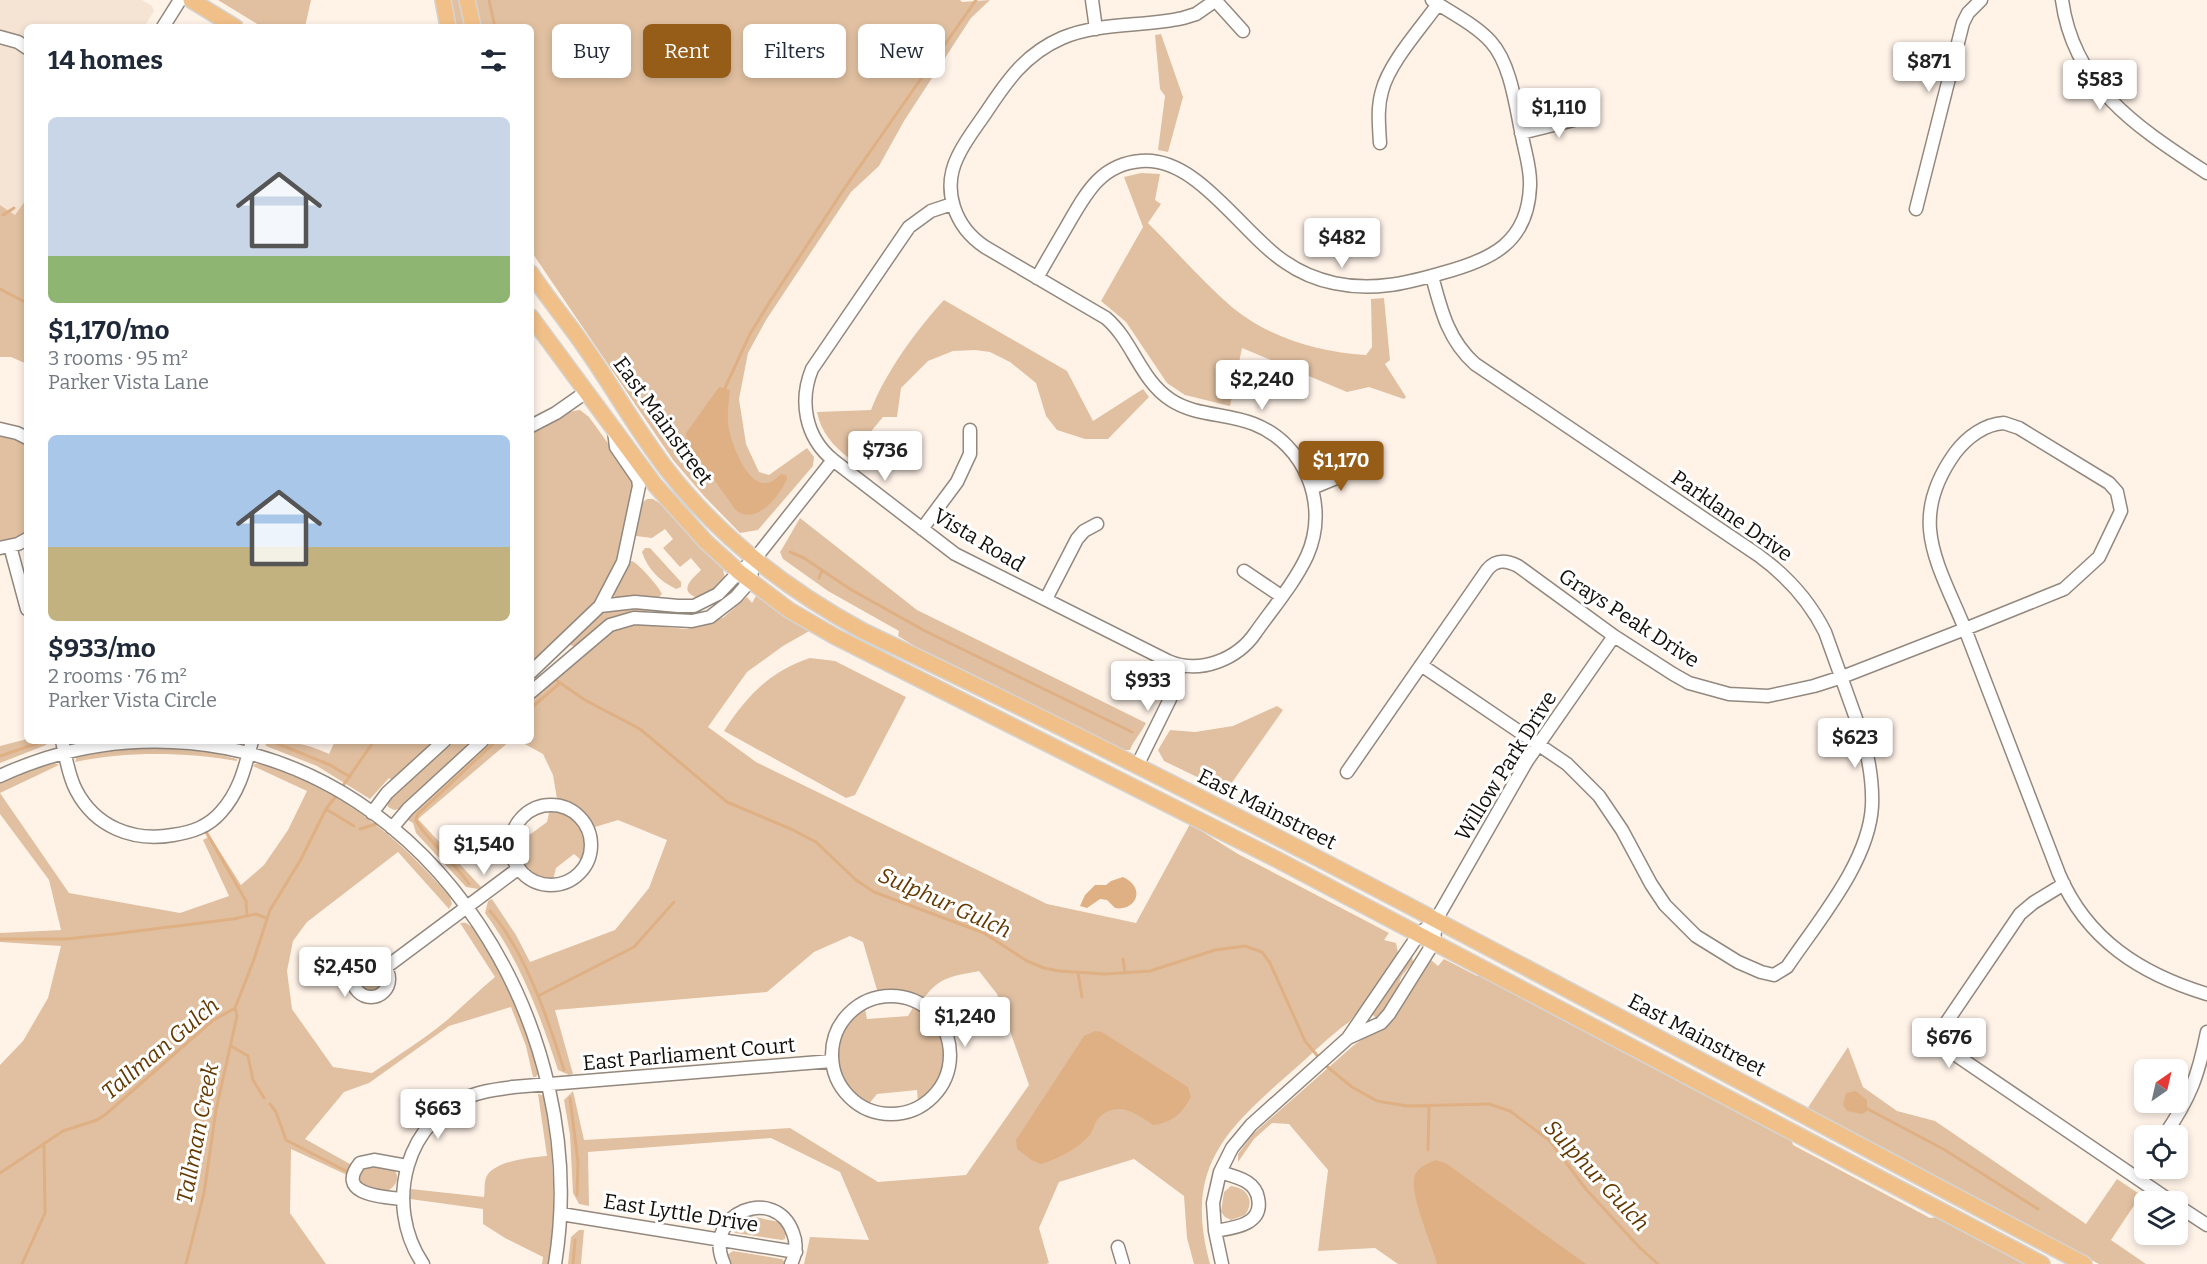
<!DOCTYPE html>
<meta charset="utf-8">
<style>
body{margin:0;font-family:Bitter,serif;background:#f6f6f7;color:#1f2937;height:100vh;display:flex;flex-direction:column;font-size:22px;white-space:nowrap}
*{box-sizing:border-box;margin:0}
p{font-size:20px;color:#747a83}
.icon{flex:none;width:33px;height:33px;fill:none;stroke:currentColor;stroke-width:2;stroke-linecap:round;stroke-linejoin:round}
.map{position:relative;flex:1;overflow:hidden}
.drawer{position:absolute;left:24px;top:24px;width:510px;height:720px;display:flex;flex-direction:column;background:#fff;border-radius:9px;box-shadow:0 3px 9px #0003}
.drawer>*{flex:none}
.guide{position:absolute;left:552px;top:24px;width:570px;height:54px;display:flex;gap:12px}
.needle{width:39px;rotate:34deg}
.tools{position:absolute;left:2134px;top:1059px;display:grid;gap:12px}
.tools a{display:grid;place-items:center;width:54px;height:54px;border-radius:9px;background:#fff;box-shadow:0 3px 9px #0003;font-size:30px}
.price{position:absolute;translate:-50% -51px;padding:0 14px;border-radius:6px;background:#fff;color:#222;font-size:20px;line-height:39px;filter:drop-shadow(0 2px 3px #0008)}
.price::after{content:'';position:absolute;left:50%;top:36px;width:18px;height:14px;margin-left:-9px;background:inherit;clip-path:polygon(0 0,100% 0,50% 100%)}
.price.current{background:#965d19;color:#fff}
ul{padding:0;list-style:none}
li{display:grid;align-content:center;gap:12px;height:318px;padding:0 24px}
li span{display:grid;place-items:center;height:186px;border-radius:9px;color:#555}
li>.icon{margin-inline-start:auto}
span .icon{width:108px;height:108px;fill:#fffc;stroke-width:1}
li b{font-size:26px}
h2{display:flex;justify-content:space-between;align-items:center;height:72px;padding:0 24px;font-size:26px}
.pill{padding:0 21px;border-radius:9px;background:#fff;box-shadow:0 3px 9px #0003;font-size:21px;line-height:54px}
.pill.current{background:#965d19;color:#fff}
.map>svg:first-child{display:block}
</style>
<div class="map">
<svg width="2207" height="1264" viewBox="0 0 2207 1264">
<rect width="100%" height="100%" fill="#fff3e8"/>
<path fill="#f5e4d4" d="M 0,0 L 142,0 L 152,6 L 154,11 L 144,27 L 27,27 L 27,198 L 15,215 L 0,205 Z"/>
<path fill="#e1c0a1" d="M 218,0 L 311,0 L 305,27 L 262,27 Z
M 450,0 L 461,0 L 466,27 L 455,27 Z
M 475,0 L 960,0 L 962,2 L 990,0 L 971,18 L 904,121 L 879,166 L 851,192 L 766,320 L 748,353 L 739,399 L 746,444 L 759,472 L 769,475 L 807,448 L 814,457 L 813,466 L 758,530 L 740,533 L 704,496 L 673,460 L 535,257 L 531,249 L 531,27 L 480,27 Z
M 1161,34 L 1183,97 L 1168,152 L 1158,150 L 1165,96 L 1160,89 L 1155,35 Z
M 1141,173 L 1160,174 L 1155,200 L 1161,204 L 1148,223 C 1176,251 1203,282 1233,308 C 1272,339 1318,352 1366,355 L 1372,347 L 1371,299 L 1384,298 L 1390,360 L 1385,364 L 1406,397 L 1404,399 L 1369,387 L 1347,392 L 1242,348 L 1230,406 L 1185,395 L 1167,383 L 1126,322 L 1101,301 L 1143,227 L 1124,177 Z
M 27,198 L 27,364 L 11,357 L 0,357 L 0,205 L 15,215 Z
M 944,300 L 1067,371 L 1093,421 L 1143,389 L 1149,397 L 1108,439 L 1085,439 L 1057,430 L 1046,416 L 1036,383 L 1010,362 L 990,352 L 975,350 L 953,351 L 928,361 L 901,388 L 897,417 L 883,417 L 849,458 C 833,446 821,432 817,412 L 871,410 C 885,373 917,329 944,300 Z
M 580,410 L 589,417 L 631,475 L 633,482 L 622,553 L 595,604 L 559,639 L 531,663 L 531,431 C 544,425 567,410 580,410 Z
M 0,434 L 8,435 L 27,443 L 27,534 L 22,538 L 0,543 Z
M 647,499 L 653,499 L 661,504 L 690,536 L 723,568 L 725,579 L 719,588 L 698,598 C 677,591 692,579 701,570 L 691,558 L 680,567 L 663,548 L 673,539 L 665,529 L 652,538 L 636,536 L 634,532 L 640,504 Z
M 800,518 L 917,610 L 1146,723 C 1142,731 1131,745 1130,750 L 1121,750 L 921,650 L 898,636 L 899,631 L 828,591 L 783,559 L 780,552 L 782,549 Z
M 645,548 L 650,548 L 681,582 L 681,587 L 676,589 C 660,581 648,570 642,552 Z
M 632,561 C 638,563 660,588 662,594 L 657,599 L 616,600 L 613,592 L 629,562 Z
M 756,596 L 811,630 L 783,646 L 747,672 L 708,727 L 756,762 L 1047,904 L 1136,923 L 1190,824 L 1238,854 L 1389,933 L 1384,940 L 1396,943 L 1398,953 L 1362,1006 L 1349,1022 C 1328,1037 1310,1056 1290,1073 C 1223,1132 1184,1169 1210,1264 L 1194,1264 L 1187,1238 L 1184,1196 L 1134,1159 L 1059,1182 L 1039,1228 L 1049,1263 L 1046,1264 L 804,1264 L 810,1237 L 869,1240 L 840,1172 L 771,1138 L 588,1152 L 589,1206 L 579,1204 L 573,1193 L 570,1135 L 564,1100 L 573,1091 L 584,1140 L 790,1128 L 878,1182 L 966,1175 L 1029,1085 L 997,994 L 979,971 C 954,976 940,976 924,998 L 899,989 L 877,990 L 863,942 L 850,936 L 814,952 L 767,992 L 555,1010 L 573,1074 L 569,1075 L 558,1070 C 540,1015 520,960 485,913 L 488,901 L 492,899 L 516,935 L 530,962 L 615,930 L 649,888 L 667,840 L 618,820 L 595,827 C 586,812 575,802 557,799 L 553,775 L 543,754 L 519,741 L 531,741 L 531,699 L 610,630 L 632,624 L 686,629 L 704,625 L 724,617 L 747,597 L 752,603 Z
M 622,607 L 656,609 L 654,611 C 615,612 605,625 576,647 L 570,645 L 570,640 L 602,612 Z
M 810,658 L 835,661 L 906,697 L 855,795 L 846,798 L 724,731 C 746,697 770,671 810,658 Z
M 1277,706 L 1283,710 L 1226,791 L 1164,761 L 1158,750 L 1170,730 L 1195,732 L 1233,726 Z
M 27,739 L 27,741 L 48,741 L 46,745 L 0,763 L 0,746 Z
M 265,741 C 290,741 305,743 329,754 L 335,741 L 435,741 L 393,781 L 389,778 L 370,799 L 317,766 L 266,746 Z
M 453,741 L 474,741 L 400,809 L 394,810 L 388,807 L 387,799 Z
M 490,741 L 510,741 L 418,819 L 481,887 L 478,889 L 466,887 L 416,833 L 413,823 L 408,820 L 410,815 Z
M 150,747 L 210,752 L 237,759 L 237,761 C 185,752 127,751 75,762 L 77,756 L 95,752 Z
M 53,762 L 59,765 L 0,793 L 69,893 L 180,913 L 229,896 L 203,840 L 210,836 L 241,885 L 264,865 L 288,830 L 307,791 L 253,766 L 255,764 C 266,763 279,770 290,774 C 354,801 406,845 450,897 L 452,904 L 449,909 L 398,852 L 307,922 L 293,941 L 287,971 L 292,1009 L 333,1067 L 372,1073 C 397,1056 423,1040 446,1021 C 463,1006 478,991 495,977 L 460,923 C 465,923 465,922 469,925 C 485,935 517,1004 524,1024 C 530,1040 534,1057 539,1073 L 536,1077 L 533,1077 L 526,1046 L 511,1007 L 449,1026 L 369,1083 L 344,1092 L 305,1139 L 350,1164 L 347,1175 L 291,1149 L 290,1213 L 326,1264 L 0,1264 L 0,1065 L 23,1041 L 48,998 L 61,946 L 0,942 L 0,933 L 61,930 L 49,880 L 0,814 L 0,783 Z
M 550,809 C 577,807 596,838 581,860 L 574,854 L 556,868 L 553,880 C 530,884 503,849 521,829 L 528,836 L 547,822 Z
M 1409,957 L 1412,957 L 1413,962 L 1401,977 L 1395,997 L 1380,1017 L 1377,1019 L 1373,1015 L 1373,1010 Z
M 1430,959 L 1438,966 L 1444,959 L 1477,976 L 1480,974 L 1791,1138 L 1793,1145 L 1930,1218 L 1938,1217 L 2028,1264 L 1398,1264 L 1375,1248 L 1318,1251 L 1328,1170 L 1289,1124 L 1272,1123 L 1254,1139 L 1238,1162 L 1238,1154 L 1253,1134 L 1354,1045 L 1386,1023 Z
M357 979a14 14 0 1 1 28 0a14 14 0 1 1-28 0Z
M 914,1006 C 955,1020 955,1081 921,1102 L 918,1102 L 917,1090 L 877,1094 L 868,1105 L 865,1104 C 829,1081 829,1036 860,1009 L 865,1009 L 867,1019 L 908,1016 Z
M 1848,1047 L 1863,1087 L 1897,1111 L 1935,1121 L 2086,1224 L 2117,1179 L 2141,1195 L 2111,1240 L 2146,1264 L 2099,1264 L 1807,1109 Z
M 538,1094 L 545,1096 C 553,1154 557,1206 549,1264 L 542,1264 L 543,1257 L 505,1238 L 483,1224 L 483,1209 L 410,1199 L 411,1189 L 484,1197 C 485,1191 484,1183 486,1178 C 492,1161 532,1157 547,1156 Z
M 365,1165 C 373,1166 382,1165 389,1167 C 406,1173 394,1196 376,1192 C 371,1190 364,1186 359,1184 L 357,1176 Z
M 1231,1186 C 1248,1188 1255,1201 1245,1215 L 1231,1220 L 1225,1217 L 1221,1212 L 1224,1192 Z
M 746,1215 L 779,1222 L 786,1231 L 785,1239 L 782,1240 L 735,1233 L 732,1226 Z
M 579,1230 L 584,1230 L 581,1264 L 568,1264 L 571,1237 Z
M 733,1251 L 782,1259 L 785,1262 L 784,1264 L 730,1264 L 727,1255 Z"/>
<path fill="#dfb084" d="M 719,387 L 730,390 C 729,400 727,412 728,423 C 729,438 746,485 765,483 C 772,483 777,478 781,474 L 786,475 L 787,479 C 780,496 754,528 735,509 L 687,442 L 686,433 Z
M 1123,877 C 1148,889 1134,912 1115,908 L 1107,900 L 1100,899 L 1087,908 L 1080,906 L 1085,895 L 1095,885 L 1106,885 L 1111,881 Z
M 1095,1031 L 1102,1032 L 1188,1087 L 1191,1097 C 1181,1114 1174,1122 1153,1125 C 1135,1112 1115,1099 1097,1120 C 1094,1124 1094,1129 1091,1133 C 1083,1146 1056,1160 1041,1164 L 1033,1161 L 1017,1149 L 1016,1140 L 1084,1036 Z
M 1856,1091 L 1867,1100 L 1867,1111 L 1862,1114 L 1847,1111 L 1843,1105 L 1846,1093 Z
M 1436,1160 L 1447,1164 L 1586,1264 L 1437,1264 C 1432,1243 1406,1189 1416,1173 C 1420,1166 1429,1163 1436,1160 Z"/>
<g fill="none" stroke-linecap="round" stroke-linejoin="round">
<path stroke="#dfb084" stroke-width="3" d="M 489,0 L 495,27
M 3,215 L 14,208
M 0,289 L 27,303
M 724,390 L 750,334 L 769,303 L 844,189 L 976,0
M 790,552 L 804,558 L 850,589 L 925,631 L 1132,732
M 819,578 L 822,570
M 553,678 L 585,700 L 640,729 L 727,802 L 791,829 L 816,842 L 856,880 L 874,892 L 984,933 L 1027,961 L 1044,968 L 1059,971 L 1105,974 L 1150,971 L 1215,950 L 1245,946 L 1262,952 L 1270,963 L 1305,1041 L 1321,1060
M 531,708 L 560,683
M 271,741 L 330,765 L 350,777
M 0,756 L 44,741
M 340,790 L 374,741
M 326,809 L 354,826
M 360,829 L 376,824
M 205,830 L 246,901 L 247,915
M 469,884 C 460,869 417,829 416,819 L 418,814 L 496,741
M 490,911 C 525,951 548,1019 564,1070
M 0,939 L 66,939 L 113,934 L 233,919 L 256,914 L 266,918
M 1123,959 L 1125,973
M 1078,973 L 1082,997
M 538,996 L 634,947 L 674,902
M 231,1046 L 248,1056 L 253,1080 L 264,1098
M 1325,1065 L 1352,1087 L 1377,1101 L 1407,1106 L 1489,1104 L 1510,1111 L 1550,1141 L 1585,1188 L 1640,1248 L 1658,1264
M 570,1098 L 578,1162 L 577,1195
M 270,1104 L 276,1112 L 286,1140 L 348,1172
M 1864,1107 L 1945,1150 L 2038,1209
M 1428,1150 L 1429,1105
M 0,1173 L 63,1131 L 97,1120 L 106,1114 L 212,1021 L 235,1008 L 253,962 L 270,910 L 300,861 L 326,809 L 336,796
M 22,1264 L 45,1213 L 44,1143
M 186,1264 L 204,1193 L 216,1110 L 237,1016 L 235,1008
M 573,1264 L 575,1240"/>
<defs>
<path id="minor" d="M 1092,0 L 1096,29
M 1215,0 L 1243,31
M 2062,0 C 2074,88 2139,128 2207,173
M 163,27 L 180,0
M 0,37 L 18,42 L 27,48
M 1521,133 L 1590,116
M 1380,143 C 1379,125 1377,108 1382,91 C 1389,63 1421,28 1438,4
M 952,204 L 931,211 L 909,227 L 812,369 C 799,401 805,437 833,460 L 955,554 L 1168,661 C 1200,675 1238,659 1256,632 C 1273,608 1295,582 1307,556 C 1330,505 1305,444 1254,424 C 1227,413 1195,416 1171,400 C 1140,380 1133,341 1106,318 L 985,247 C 955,227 941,190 958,156 C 965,141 976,127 985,114 C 1006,82 1025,54 1062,38 C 1099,22 1144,27 1183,18 L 1196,14 L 1216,0
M 1916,209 L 1963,23 L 1968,13 L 1981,0
M 1037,278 C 1047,260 1057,243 1067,226 C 1085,195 1100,164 1141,161 C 1197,156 1241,233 1285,262 C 1315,283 1353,290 1389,285 C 1407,283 1424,278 1442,273 C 1491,260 1528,243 1530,186 C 1531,169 1525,152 1522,136 C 1516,108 1511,64 1491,42 C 1476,25 1451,13 1432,0
M 2004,423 L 2019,428 L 2109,483 L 2117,492 L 2121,511 L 2099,557 L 2064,589 L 1965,629 C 1937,561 1907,520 1955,453 C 1967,437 1985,424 2004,423 Z
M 531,426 L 556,413 L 586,392
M 0,429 L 17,433 L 27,438
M 1312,488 L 1339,477 L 1350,467
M 922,529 L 957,482 L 970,454 L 970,430
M 10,546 L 27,609
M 0,548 L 18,544 L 27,539
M 1244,571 L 1281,596
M 1046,599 L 1077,539 L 1084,531 L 1097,524
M 600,606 L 623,562 L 639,486 L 638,479 L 616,447 L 614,431
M 1421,665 L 1567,764 L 1599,796 L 1622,830 L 1651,884 L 1665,905 L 1696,936 L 1738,962 L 1761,972 L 1774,975 L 1787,967 C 1818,921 1869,862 1872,806 C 1873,783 1869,760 1863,738 L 1825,632 C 1809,600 1787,576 1758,555 L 1475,364 C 1448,340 1441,310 1432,276
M 531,672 L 600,606 L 635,602 L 678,606 L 694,606 L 718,594 L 739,572 L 754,560 L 833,460
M 531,692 L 610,625 L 634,618 L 692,621 L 710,617 L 736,597 L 750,581 L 752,572
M 62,741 C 66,757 68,775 76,790 C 95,827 133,842 173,835 C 192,832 208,827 221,812 C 240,791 245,767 252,741
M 1137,766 L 1170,699 L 1180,665
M 1347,772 L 1487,570 C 1496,559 1506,560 1518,566 L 1614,636 L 1673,674 L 1689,683 L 1729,694 L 1768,696 L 1814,686 L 1842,677 L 1965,629 L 2059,874 C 2087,940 2141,974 2207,994
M 0,776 C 60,748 124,737 190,743 C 437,766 593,1032 555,1264
M511 845a40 40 0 1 1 80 0a40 40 0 1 1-80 0Z
M 372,813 L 387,793 L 444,741
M 392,828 L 408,809 L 482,741
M 2064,884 L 2033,903 L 2020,914 L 1944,1026 L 1942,1039 L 1950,1051 L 2172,1202
M353 979a18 18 0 1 1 36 0a18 18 0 1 1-36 0Z
M 385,968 L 519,868
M832 1055a59 59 0 1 1 118 0a59 59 0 1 1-118 0Z
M 1348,1038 L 1381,1023 L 1389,1014 L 1434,942 L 1436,920
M 2164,1136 C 2190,1098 2198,1077 2207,1032
M 2136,1177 L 2145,1164
M 402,1199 C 384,1197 334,1195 360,1163 L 374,1160 L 407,1166
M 2178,1206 L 2207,1225
M 561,1214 L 796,1252
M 1215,1231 C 1233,1228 1264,1225 1258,1198 C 1257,1191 1253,1186 1247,1182 C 1239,1177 1229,1175 1220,1172
M 1118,1247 L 1123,1264
M 423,1264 C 383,1205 405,1117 476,1094 C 488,1090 501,1089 513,1087 L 832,1061
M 724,1264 C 701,1213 776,1184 793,1233 C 797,1243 796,1254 791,1264
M 1222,1264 L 1215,1231 L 1213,1203 L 1220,1172 L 1232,1148 L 1251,1125 L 1348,1038 L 1419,934 L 1436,920 L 1527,761 L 1614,636"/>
<path id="major" d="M 191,0 L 235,27
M 443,0 L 448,27
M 467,0 L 473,27
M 531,273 C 547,298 567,321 584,346 C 613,387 637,431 668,471 C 721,539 788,590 863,631 C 1277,828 1679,1051 2084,1264
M 531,317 L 655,485 L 706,542 L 739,572 L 789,610 L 834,636 L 1276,859 L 2042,1264"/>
</defs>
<use href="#minor" stroke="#93887e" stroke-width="15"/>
<use href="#major" stroke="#d4d4d3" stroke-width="18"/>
<use href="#minor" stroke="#fff" stroke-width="12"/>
<use href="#major" stroke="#f1c089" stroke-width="15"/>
</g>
<g text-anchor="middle" stroke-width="6" stroke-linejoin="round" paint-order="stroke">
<g font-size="21" fill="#120f0b" stroke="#fff">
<text transform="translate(663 421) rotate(54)" y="7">East Mainstreet</text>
<text transform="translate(1732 516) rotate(35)" y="7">Parklane Drive</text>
<text transform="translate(979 540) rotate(31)" y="7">Vista Road</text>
<text transform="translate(1629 618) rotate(33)" y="7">Grays Peak Drive</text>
<text transform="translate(1506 766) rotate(-58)" y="7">Willow Park Drive</text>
<text transform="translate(1267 809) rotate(27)" y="7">East Mainstreet</text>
<text transform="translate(1697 1035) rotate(28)" y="7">East Mainstreet</text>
<text transform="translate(689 1054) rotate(-5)" y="7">East Parliament Court</text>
<text transform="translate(681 1213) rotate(9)" y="7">East Lyttle Drive</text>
</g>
<g font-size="22" font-style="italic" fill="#643900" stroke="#fff">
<text transform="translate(945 902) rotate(24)" y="8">Sulphur Gulch</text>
<text transform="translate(160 1048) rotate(-40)" y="8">Tallman Gulch</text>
<text transform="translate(197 1133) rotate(-79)" y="8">Tallman Creek</text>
<text transform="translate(1597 1175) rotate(47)" y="8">Sulphur Gulch</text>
</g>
</g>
</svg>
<div class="tools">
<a><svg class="needle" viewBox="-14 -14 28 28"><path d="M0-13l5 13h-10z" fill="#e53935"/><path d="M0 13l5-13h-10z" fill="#747a83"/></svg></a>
<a><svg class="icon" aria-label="locate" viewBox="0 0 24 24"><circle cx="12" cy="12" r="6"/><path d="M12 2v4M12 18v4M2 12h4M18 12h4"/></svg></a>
<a><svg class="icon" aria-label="layers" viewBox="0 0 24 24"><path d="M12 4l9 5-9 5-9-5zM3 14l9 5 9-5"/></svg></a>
</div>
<b class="price" style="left:1929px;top:93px">$871</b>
<b class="price" style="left:2100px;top:111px">$583</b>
<b class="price" style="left:1559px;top:139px">$1,110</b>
<b class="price" style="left:1342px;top:269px">$482</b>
<b class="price" style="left:1262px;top:411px">$2,240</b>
<b class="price" style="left:885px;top:482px">$736</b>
<b class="price current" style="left:1341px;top:492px">$1,170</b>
<b class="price" style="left:1148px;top:712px">$933</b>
<b class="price" style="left:1855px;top:769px">$623</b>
<b class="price" style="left:484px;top:876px">$1,540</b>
<b class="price" style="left:345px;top:998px">$2,450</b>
<b class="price" style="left:965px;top:1048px">$1,240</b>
<b class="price" style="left:1949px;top:1069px">$676</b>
<b class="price" style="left:438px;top:1140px">$663</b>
<div class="guide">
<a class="pill">Buy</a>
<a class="pill current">Rent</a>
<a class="pill">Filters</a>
<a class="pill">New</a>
</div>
<section class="drawer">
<h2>14 homes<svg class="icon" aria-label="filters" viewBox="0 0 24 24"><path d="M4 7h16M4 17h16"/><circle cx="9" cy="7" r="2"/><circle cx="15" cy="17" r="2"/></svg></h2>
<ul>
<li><span style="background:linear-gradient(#c9d6e8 75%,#8fb573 0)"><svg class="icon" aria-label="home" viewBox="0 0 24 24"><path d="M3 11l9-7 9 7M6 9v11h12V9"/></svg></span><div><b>$1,170/mo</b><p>3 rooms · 95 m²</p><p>Parker Vista Lane</p></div></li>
<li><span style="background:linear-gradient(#a9c7e8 60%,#c2b280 0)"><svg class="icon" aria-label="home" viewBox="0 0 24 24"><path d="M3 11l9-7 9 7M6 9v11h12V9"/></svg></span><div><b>$933/mo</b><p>2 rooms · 76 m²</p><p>Parker Vista Circle</p></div></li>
</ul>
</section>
</div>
